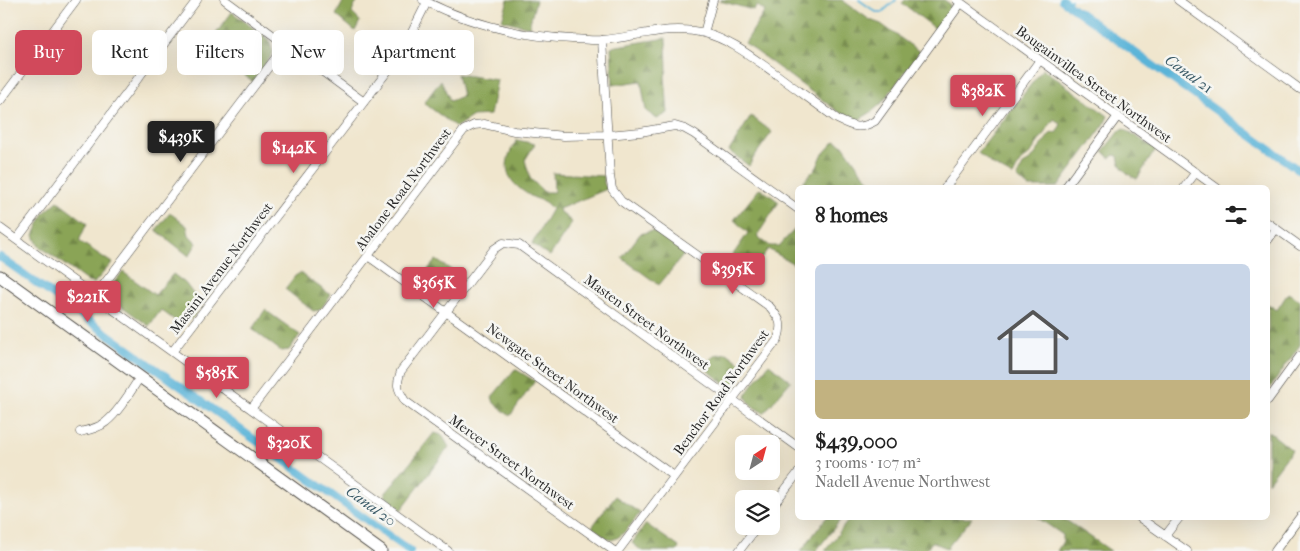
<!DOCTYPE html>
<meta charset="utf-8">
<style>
body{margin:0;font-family:"IM FELL French Canon",serif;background:#f6f6f6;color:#222;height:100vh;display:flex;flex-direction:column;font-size:19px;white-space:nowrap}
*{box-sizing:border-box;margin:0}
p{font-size:16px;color:#767676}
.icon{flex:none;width:28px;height:28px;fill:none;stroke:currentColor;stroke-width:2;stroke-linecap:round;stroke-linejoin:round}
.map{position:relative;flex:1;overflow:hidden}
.panel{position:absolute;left:795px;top:185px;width:475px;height:335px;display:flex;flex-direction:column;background:#fff;border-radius:8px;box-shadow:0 5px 20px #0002}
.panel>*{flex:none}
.hud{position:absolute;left:15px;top:30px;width:475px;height:45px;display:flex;gap:10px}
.needle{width:32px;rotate:36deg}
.buttons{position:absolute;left:735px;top:435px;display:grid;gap:10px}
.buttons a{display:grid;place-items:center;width:45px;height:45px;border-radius:8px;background:#fff;box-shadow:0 5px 20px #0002;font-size:25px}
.price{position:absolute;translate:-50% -42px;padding:0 11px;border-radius:5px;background:#d1495b;color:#fff;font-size:16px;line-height:32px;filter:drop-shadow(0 1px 2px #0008)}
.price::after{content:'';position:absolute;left:50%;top:30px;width:15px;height:11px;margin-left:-8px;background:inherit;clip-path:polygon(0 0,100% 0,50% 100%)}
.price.on{background:#222;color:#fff}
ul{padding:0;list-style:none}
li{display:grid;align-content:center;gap:10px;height:265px;padding:0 20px}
li span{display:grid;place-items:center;height:155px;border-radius:8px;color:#555}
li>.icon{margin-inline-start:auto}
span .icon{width:90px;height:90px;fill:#fffc;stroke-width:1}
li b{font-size:21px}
h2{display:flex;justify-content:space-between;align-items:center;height:60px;padding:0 20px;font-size:21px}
.tag{padding:0 18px;border-radius:8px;background:#fff;box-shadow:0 5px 20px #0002;font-size:18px;line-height:45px}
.tag.on{background:#d1495b;color:#fff}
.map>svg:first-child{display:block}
</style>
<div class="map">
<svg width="1300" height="551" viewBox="0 0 1300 551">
<defs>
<pattern id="forest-firs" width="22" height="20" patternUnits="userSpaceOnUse" patternTransform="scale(1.25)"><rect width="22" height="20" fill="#8aa456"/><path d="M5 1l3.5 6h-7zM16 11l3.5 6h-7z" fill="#718647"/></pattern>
</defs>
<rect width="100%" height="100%" fill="#f6f6f2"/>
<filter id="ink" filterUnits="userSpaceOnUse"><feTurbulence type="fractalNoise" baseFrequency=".02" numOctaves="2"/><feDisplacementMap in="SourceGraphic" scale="10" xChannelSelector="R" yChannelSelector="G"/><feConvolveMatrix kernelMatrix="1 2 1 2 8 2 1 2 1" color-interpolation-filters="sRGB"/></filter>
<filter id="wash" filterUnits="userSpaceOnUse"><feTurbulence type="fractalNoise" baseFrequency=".0096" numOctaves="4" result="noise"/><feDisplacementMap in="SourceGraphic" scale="20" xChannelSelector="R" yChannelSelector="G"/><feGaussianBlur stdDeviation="1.12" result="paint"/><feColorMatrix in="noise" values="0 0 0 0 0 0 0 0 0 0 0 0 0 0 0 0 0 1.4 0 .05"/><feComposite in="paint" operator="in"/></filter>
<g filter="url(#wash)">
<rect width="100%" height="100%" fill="#f0e6ce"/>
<path fill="url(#forest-firs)" stroke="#5a6840" d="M 343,0 L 359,0 L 354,7 L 352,13 L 360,21 L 355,31 L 336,15 L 343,2 Z
M 508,0 L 536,0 L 529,27 L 502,20 Z
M 721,0 L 842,0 L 870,20 L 881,24 L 920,52 L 882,103 L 870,113 L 858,120 L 840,113 L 745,43 L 765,11 L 757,6 L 753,10 L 720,1 Z
M 905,0 L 944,0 L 950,4 C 950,14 944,23 936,29 L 902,3 Z
M 232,12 L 269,40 L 273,53 L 253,82 L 207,46 Z
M 666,38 L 667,70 L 665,76 L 668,113 L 657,119 L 646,111 L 641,81 L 613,85 L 611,47 Z
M 1043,69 L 1108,116 L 1104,125 L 1058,187 L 1028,187 L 1017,177 L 1023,165 L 1030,161 L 1050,134 L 1057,132 L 1061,124 L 1054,119 L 1030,154 L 1020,162 L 1013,176 L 993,165 L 978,153 Z
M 457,74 L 497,80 L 490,115 L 473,116 L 456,127 L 424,103 L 441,80 L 450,101 L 462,96 Z
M 751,116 L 772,132 L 754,157 L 749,166 L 729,151 Z
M 1124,129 L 1156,149 L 1137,179 C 1127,175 1119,167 1118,156 L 1114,155 L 1110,158 L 1103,151 L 1119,131 Z
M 517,140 L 535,144 L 525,160 L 530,178 L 544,192 L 554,192 L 553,173 L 604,176 L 604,183 L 607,189 L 559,209 L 560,212 L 572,222 L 550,256 L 532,244 L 552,209 C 549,206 547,203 543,201 C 539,199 533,198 529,195 C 504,180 501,164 517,140 Z
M 835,141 L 843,145 L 861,171 L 877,187 L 845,188 L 841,186 L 835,188 L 798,187 L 817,167 L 822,155 Z
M 760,188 L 779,202 L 757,236 L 770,246 L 779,246 L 797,227 L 797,264 L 794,264 L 768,249 L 746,278 L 727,263 L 748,233 L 734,220 Z
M 58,201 L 87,223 L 79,241 L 112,263 L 94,283 L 88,282 L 38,245 L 34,235 L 44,213 Z
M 170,213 L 187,226 L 189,235 L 197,243 L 189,256 L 156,230 Z
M 652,231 L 668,238 L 686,252 L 659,285 L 622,258 L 640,234 Z
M 436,260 L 465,279 L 452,291 L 440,298 L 417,282 Z
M 123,272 L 155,295 L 173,274 L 185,283 L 201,304 L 193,317 L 181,325 L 161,310 L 149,326 L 109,297 L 108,289 Z
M 300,273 L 331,295 L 320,310 L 313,311 L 285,289 L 295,276 Z
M 1288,293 L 1300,300 L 1300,345 L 1268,391 L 1268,304 L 1277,310 Z
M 265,310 L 300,335 L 289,350 L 281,351 L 252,329 Z
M 727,353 L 747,368 L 735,385 L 726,385 L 706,369 L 704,365 L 715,355 Z
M 769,364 L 791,381 L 764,413 L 752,406 L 746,397 L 748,391 Z
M 515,369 L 535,381 L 510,416 L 494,403 L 492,397 Z
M 1268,431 L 1292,450 L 1268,482 Z
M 434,433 L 442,435 L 449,447 L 401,510 L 384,495 L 403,472 Z
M 615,496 L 640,513 C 634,520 619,544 608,539 C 603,536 597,530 592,527 Z
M 826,518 L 842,518 L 816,551 L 801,551 Z
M 850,518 L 972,518 L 947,548 L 932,542 L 925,551 L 825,551 Z
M 1038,518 L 1063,518 L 1111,551 L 1057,551 L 1063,541 L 1063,535 Z
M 646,524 L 679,547 L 677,551 L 642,551 L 632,543 Z"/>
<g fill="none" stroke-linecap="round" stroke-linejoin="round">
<path stroke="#5ab4d8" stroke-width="2" d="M 859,0 L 876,12 L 882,12 L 896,0
M 1067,4 L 1071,0"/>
<path stroke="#5ab4d8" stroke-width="8" d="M 1062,0 L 1300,171
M 0,257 L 410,551"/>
</g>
</g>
<g filter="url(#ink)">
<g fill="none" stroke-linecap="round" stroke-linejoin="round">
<defs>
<path id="minor" d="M 225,0 L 364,102
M 423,0 C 471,25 519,36 572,39 C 582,39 593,41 603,40 C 636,37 670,24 704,33 C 731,40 753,58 776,74 C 796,89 817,104 837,119 C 853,127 859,130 875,121 L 961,3
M 957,0 L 1217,188
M 1178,0 L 1300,89
M 704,33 L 713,0
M 602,40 L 610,176 L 612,189 L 621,201 L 770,307 C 780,319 783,323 778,339 L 618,551
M 0,101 L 76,0
M 945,188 L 1040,60
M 1065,188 L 1118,116
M 1184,188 L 1196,172
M 1268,223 L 1300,246
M 0,228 L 448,551
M 17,239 L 197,0
M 1268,240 L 1276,229
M 368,256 L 674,476
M 95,296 L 286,44
M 172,352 L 393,64 L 412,32 L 427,2
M 1268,400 L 1300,356
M 251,409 L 464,130 L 474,125 L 484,124 L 514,131 L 564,136 L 608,135 L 640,132 L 675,126 L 685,129 L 694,134 L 798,209
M 80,432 C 89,430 99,428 106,422 C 119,412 131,391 140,377
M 771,508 L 798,473
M 1140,518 L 1187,551
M 1165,536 L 1179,518
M 614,551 L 405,401 C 397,388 396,385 401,371 L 494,249 L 503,243 L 519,245 L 798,447
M 739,551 L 758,526
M 1275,551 L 1300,517"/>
<path id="secondary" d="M 0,276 L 381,551"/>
</defs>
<use href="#minor" stroke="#494743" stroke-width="9"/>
<use href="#secondary" stroke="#494743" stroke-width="13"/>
<use href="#minor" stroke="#fff" stroke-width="8"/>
<use href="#secondary" stroke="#fff" stroke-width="11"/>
</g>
</g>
<g text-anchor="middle" stroke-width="5" stroke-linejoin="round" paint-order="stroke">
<g font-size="14" fill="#2b2b2b" stroke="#f6f6f2">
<text transform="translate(1094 84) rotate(36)" y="5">Bougainvillea Street Northwest</text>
<text transform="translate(403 189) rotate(-53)" y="5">Abalone Road Northwest</text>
<text transform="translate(221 268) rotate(-53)" y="5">Massini Avenue Northwest</text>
<text transform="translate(647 322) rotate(36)" y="5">Masten Street Northwest</text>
<text transform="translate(553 373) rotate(36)" y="5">Newgate Street Northwest</text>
<text transform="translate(721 392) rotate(-54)" y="5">Benchor Road Northwest</text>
<text transform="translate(512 462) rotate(36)" y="5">Mercer Street Northwest</text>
</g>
<g font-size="15" font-style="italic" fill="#3b5b68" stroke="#f6f6f2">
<text transform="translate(1189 74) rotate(36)" y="5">Canal 21</text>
<text transform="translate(371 506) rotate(36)" y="5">Canal 20</text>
</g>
</g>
</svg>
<div class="buttons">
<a><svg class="needle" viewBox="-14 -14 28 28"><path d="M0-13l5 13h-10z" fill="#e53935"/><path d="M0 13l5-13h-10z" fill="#767676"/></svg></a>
<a><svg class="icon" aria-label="layers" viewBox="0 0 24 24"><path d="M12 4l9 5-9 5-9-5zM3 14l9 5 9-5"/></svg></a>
</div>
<b class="price" style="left:983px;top:117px">$382K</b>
<b class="price on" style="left:181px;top:163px">$439K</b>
<b class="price" style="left:294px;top:174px">$142K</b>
<b class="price" style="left:733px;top:295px">$395K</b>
<b class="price" style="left:434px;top:309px">$365K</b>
<b class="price" style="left:88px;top:323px">$221K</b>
<b class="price" style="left:217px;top:399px">$585K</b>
<b class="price" style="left:289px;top:469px">$320K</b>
<div class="hud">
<a class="tag on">Buy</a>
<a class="tag">Rent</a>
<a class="tag">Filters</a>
<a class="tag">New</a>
<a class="tag">Apartment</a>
</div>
<section class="panel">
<h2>8 homes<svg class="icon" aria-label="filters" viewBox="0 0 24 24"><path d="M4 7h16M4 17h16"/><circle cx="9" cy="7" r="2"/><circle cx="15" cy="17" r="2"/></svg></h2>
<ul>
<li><span style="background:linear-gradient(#c9d6e8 75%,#c2b280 0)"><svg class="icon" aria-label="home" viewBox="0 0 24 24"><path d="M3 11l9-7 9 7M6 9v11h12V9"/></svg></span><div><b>$439,000</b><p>3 rooms · 107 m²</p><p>Nadell Avenue Northwest</p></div></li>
</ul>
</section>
</div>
